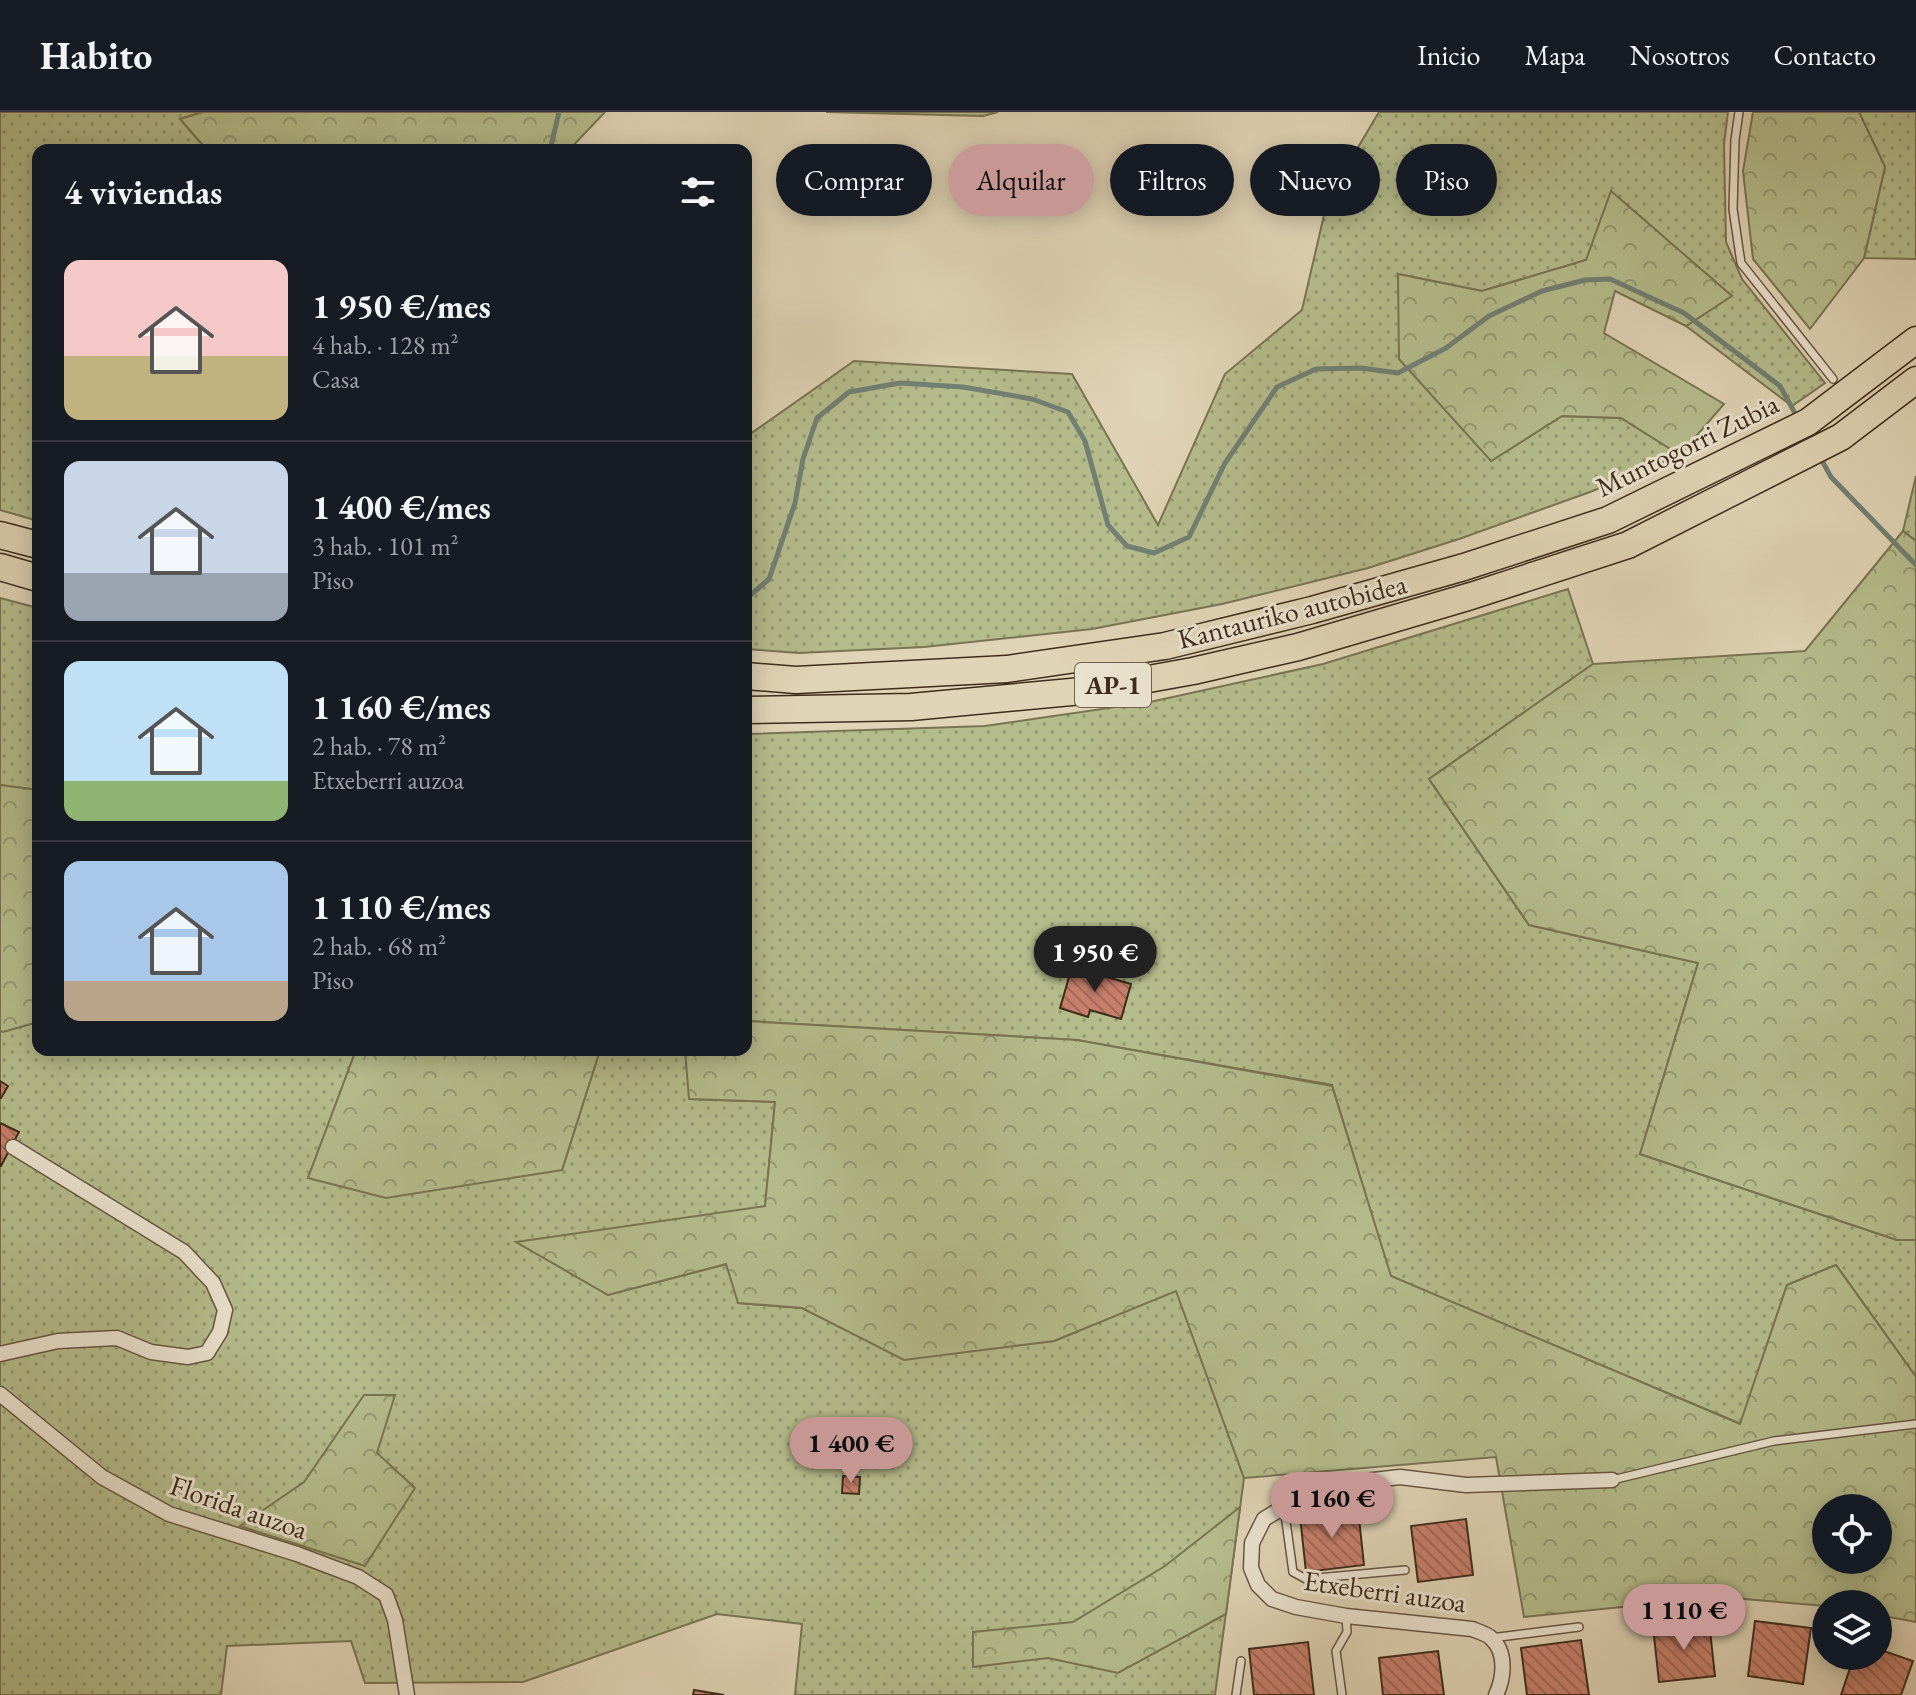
<!DOCTYPE html>
<html lang="es">
<meta charset="utf-8">
<style>
body{margin:0;font-family:"EB Garamond",serif;background:#20242c;color:#f1f3f6;height:100vh;display:flex;flex-direction:column;font-size:30px;white-space:nowrap}
*{box-sizing:border-box;margin:0}
p{font-size:26px;color:#9ea1a6}
.icon{flex:none;width:44px;height:44px;fill:none;stroke:currentColor;stroke-width:2;stroke-linecap:round;stroke-linejoin:round}
.map{position:relative;flex:1;overflow:hidden}
.panel{position:absolute;left:32px;top:32px;width:720px;height:912px;display:flex;flex-direction:column;background:#171b24;border-radius:16px;box-shadow:0 4px 20px #0003}
.panel>*{flex:none}
.top-card{position:absolute;left:776px;top:32px;width:760px;height:72px;display:flex;gap:16px}
.tools{position:absolute;left:1812px;top:1382px;display:grid;gap:16px}
.tools a{display:grid;place-items:center;width:80px;height:80px;border-radius:50%;background:#171b24;box-shadow:0 4px 20px #0003;font-size:40px}
.price{position:absolute;translate:-50% -68px;padding:0 18px;border-radius:28px;background:#c59692;color:#111;font-size:26px;line-height:52px;filter:drop-shadow(0 2px 4px #0008)}
.price::after{content:'';position:absolute;left:50%;top:48px;width:24px;height:18px;margin-left:-12px;background:inherit;clip-path:polygon(0 0,100% 0,50% 100%)}
.price.on{background:#222;color:#fff}
ul{padding:0;list-style:none}
li{display:flex;align-items:center;gap:24px;height:200px;padding:0 32px}
li+li{border-top:2px solid #363941}
li span{display:grid;place-items:center;flex:none;width:224px;height:160px;border-radius:16px;color:#555}
li>.icon{margin-inline-start:auto}
span .icon{width:96px;height:96px;fill:#fffc;stroke-width:1}
li b{font-size:34px}
h2{display:flex;justify-content:space-between;align-items:center;height:96px;padding:0 32px;font-size:34px}
.chip{padding:0 28px;border-radius:36px;background:#171b24;box-shadow:0 4px 20px #0003;font-size:28px;line-height:72px}
.chip.on{background:#c59692;color:#111}
header{display:flex;align-items:center;gap:48px;box-sizing:border-box;height:112px;padding:0 40px;background:#171b24;border-bottom:2px solid #363941}
header strong{font-size:38px}
nav{display:flex;gap:44px;margin-inline-start:auto;font-size:28px}
.map>svg:first-child{display:block}
</style>
<header>
<strong>Habito</strong>
<nav><a>Inicio</a><a>Mapa</a><a>Nosotros</a><a>Contacto</a></nav>
</header>
<div class="map">
<svg width="1916" height="1583" viewBox="0 0 1916 1583">
<defs>
<pattern id="grass-dots" width="8" height="8" patternUnits="userSpaceOnUse" patternTransform="scale(2)"><rect width="8" height="8" fill="#b5bc8c"/><path d="M2 2h.1M6 6h.1" fill="none" stroke="#949972" stroke-width="1.8" stroke-linecap="round"/></pattern>
<pattern id="forest-crowns" width="20" height="18" patternUnits="userSpaceOnUse" patternTransform="scale(2)"><rect width="20" height="18" fill="#b5bc8c"/><path d="M2 6a3 3 0 1 1 6 0M12 15a3 3 0 1 1 6 0" fill="none" stroke="#949972"/></pattern>
<pattern id="building-back-hatch" width="6" height="6" patternUnits="userSpaceOnUse" patternTransform="scale(2)"><rect width="6" height="6" fill="#c77f6c"/><path d="M-1 5l2 2M0 0l6 6M5-1l2 2" fill="none" stroke="#a36858"/></pattern>
</defs>
<rect width="100%" height="100%" fill="#e0d4b6"/>
<filter id="stains"><feTurbulence type="fractalNoise" baseFrequency=".0025" numOctaves="4"/><feColorMatrix values="0 0 0 0 .2 0 0 0 0 .09 0 0 0 0 .02 0 0 0 .5 -.17"/></filter>
<radialGradient id="worn" r=".72"><stop offset=".6" stop-color="#630" stop-opacity="0"/><stop offset="1" stop-color="#630" stop-opacity=".3"/></radialGradient>
<path fill="url(#grass-dots)" stroke="#797453" stroke-width="2" d="M 0,0 L 203,0 L 180,7 L 207,38 L 38,38 L 38,409 L 0,398 Z
M 826,0 L 998,0 L 983,4 Z
M 1379,0 L 1728,0 L 1724,32 L 1726,130 L 1742,167 L 1825,271 L 1792,294 L 1686,214 L 1731,184 L 1586,148 L 1482,179 L 1398,162 L 1491,349 L 1562,304 L 1621,306 L 1680,343 L 1590,380 L 1459,427 L 1368,456 L 1222,492 L 1092,517 L 924,535 L 799,541 L 746,537 L 746,325 L 854,249 L 1072,262 L 1158,413 L 1225,262 L 1302,198 L 1328,86 Z
M 1859,0 L 1916,0 L 1916,147 L 1864,146 L 1885,55 Z
M 1916,364 L 1916,429 L 1903,419 Z
M 1568,477 L 1593,552 L 1429,667 L 1529,813 L 1698,851 L 1640,1042 L 1897,1128 L 1916,1128 L 1916,1265 L 1836,1153 L 1787,1173 L 1741,1312 L 1390,1164 L 1332,973 L 1077,928 L 746,909 L 746,622 L 985,614 L 1150,590 L 1323,552 Z
M 0,486 L 38,496 L 38,678 L 0,673 Z
M 38,910 L 38,938 L 356,938 L 308,1066 L 562,1058 L 600,938 L 685,938 L 690,987 L 775,990 L 765,1095 L 517,1130 L 608,1183 L 727,1152 L 739,1191 L 802,1196 L 904,1247 L 1054,1229 L 1176,1178 L 1244,1366 L 1215,1583 L 795,1583 L 802,1512 L 717,1502 L 523,1570 L 365,1571 L 351,1529 L 227,1534 L 221,1583 L 0,1583 L 0,919 Z"/>
<path fill="url(#forest-crowns)" stroke="#797453" stroke-width="2" fill-rule="evenodd" d="M 203,0 L 605,0 L 569,38 L 207,38 L 180,7 Z
M 1753,0 L 1859,0 L 1885,55 L 1864,146 L 1810,217 L 1753,147 L 1743,59 Z
M 1611,79 L 1732,184 L 1686,214 L 1615,179 L 1604,221 L 1724,292 L 1680,343 L 1621,306 L 1562,304 L 1491,349 L 1399,247 L 1398,162 L 1482,179 L 1586,148 Z
M 1903,419 L 1916,429 L 1916,1128 L 1897,1128 L 1640,1042 L 1698,851 L 1529,813 L 1429,667 L 1593,552 L 1805,539 Z
M 0,673 L 38,678 L 38,910 L 3,920 L 0,919 Z
M 746,909 L 1077,928 L 1332,974 L 1391,1164 L 1740,1312 L 1787,1173 L 1836,1153 L 1916,1265 L 1916,1510 L 1878,1503 L 1878,1492 L 1826,1492 L 1826,1494 L 1720,1485 L 1524,1505 L 1496,1345 L 1244,1366 L 1176,1179 L 1054,1229 L 904,1248 L 802,1196 L 738,1191 L 726,1152 L 608,1183 L 516,1130 L 765,1094 L 775,990 L 689,987 L 685,938 L 746,938 ZM 1826,1396 L 1878,1396 L 1878,1448 L 1826,1448 Z
M 356,938 L 600,938 L 562,1058 L 386,1086 L 308,1066 Z
M 364,1283 L 395,1283 L 377,1341 L 415,1376 L 365,1454 L 240,1414 L 304,1370 Z
M 1240,1395 L 1226,1502 L 1118,1561 L 1048,1546 L 973,1555 L 973,1520 L 1073,1510 L 1165,1454 Z"/>
<g fill="none" stroke-linecap="round" stroke-linejoin="round">
<path stroke="#718074" stroke-width="5" d="M 550,38 L 559,0
M 1820,345 L 1831,365 L 1916,453
M 746,487 L 769,467 L 795,391 L 803,347 L 817,306 L 849,280 L 900,271 L 963,275 L 1032,287 L 1068,300 L 1085,329 L 1108,413 L 1127,434 L 1154,441 L 1189,425 L 1225,351 L 1277,275 L 1316,257 L 1361,256 L 1398,261 L 1446,236 L 1489,204 L 1542,179 L 1585,168 L 1610,167 L 1684,201 L 1780,274 L 1797,305"/>
</g>
<path fill="url(#building-back-hatch)" stroke="#3d2c1a" stroke-width="2" d="M 1072,855 L 1131,872 L 1121,907 L 1090,898 L 1088,905 L 1060,896 Z
M 0,969 L 8,974 L 1,986 L 0,986 Z
M 0,1011 L 19,1020 L 1,1054 L 0,1054 Z
M 843,1364 L 860,1365 L 859,1382 L 842,1381 Z
M 1358,1397 L 1364,1453 L 1306,1460 L 1300,1404 Z
M 1466,1407 L 1473,1463 L 1418,1470 L 1411,1414 Z
M 1709,1509 L 1715,1564 L 1659,1570 L 1653,1515 Z
M 1755,1509 L 1811,1516 L 1803,1572 L 1748,1564 Z
M 1581,1528 L 1589,1583 L 1527,1583 L 1521,1536 Z
M 1308,1530 L 1314,1583 L 1254,1583 L 1249,1537 Z
M 1878,1537 L 1913,1549 L 1901,1583 L 1841,1583 L 1854,1544 L 1878,1544 Z
M 1438,1539 L 1444,1583 L 1383,1583 L 1379,1546 Z
M 694,1578 L 724,1583 L 693,1583 Z"/>
<g fill="none" stroke-linecap="round" stroke-linejoin="round">
<defs>
<path id="service" d="M 1739,0 L 1735,28 L 1733,97 L 1741,151 L 1833,267
M 1612,1368 L 1774,1329 L 1916,1312
M 1284,1395 L 1293,1460 L 1306,1467 L 1405,1458
M 1491,1526 L 1579,1515
M 1236,1583 L 1241,1549
M 1342,1583 L 1336,1539 L 1347,1520 L 1346,1504"/>
<path id="minor" d="M 0,1242 L 58,1229 L 117,1226 L 151,1240 L 188,1245 L 207,1241 L 220,1220 L 225,1198 L 213,1171 L 184,1140 L 13,1035
M 0,1282 L 102,1365 L 169,1402 L 297,1442 L 358,1465 L 386,1483 L 395,1508 L 407,1583
M 1496,1583 C 1504,1566 1507,1540 1491,1526 C 1487,1522 1477,1519 1472,1517 L 1346,1504 L 1296,1495 L 1272,1487 L 1258,1473 L 1251,1456 L 1252,1431 L 1264,1407 L 1284,1395 L 1356,1370 L 1400,1365 L 1466,1373 L 1612,1368"/>
<path id="motorway" d="M 0,423 L 38,433
M 0,455 L 38,466
M 746,564 L 796,568 L 1007,557 L 1165,534 L 1312,498 L 1464,455 L 1608,408 L 1808,310 L 1916,228
M 746,598 L 911,595 L 1082,579 L 1193,559 L 1298,535 L 1471,484 L 1628,433 L 1841,325 L 1916,268"/>
</defs>
<use href="#service" stroke="#665641" stroke-width="10"/>
<use href="#minor" stroke="#665641" stroke-width="17"/>
<use href="#motorway" stroke="#3d2c1a" stroke-width="29"/>
<use href="#service" stroke="#ebe3d0" stroke-width="7"/>
<use href="#minor" stroke="#ebe3d0" stroke-width="14"/>
<use href="#motorway" stroke="#e0d4b6" stroke-width="26"/>
</g>
<g text-anchor="middle" stroke-width="6" stroke-linejoin="round" paint-order="stroke">
<rect fill="#ebe3d0" stroke="#716351" stroke-width="2" x="1075" y="551" width="76" height="44" rx="6"/>
<g font-size="26" font-weight="bold" fill="#3d2c1a">
<text x="1113" y="582">AP-1</text>
</g>
<g font-size="28" fill="#3d2c1a" stroke="#ebe3d0">
<text transform="translate(1687 333) rotate(-26)" y="10">Muntogorri Zubia</text>
<text transform="translate(1292 499) rotate(-14)" y="10">Kantauriko autobidea</text>
<text transform="translate(239 1395) rotate(19)" y="10">Florida auzoa</text>
<text transform="translate(1385 1479) rotate(8)" y="10">Etxeberri auzoa</text>
</g>
</g>
<rect width="100%" height="100%" filter="url(#stains)"/>
<rect width="100%" height="100%" fill="url(#worn)"/>
</svg>
<div class="tools">
<a><svg class="icon" aria-label="locate" viewBox="0 0 24 24"><circle cx="12" cy="12" r="6"/><path d="M12 2v4M12 18v4M2 12h4M18 12h4"/></svg></a>
<a><svg class="icon" aria-label="layers" viewBox="0 0 24 24"><path d="M12 4l9 5-9 5-9-5zM3 14l9 5 9-5"/></svg></a>
</div>
<b class="price on" style="left:1095px;top:882px">1 950 €</b>
<b class="price" style="left:851px;top:1373px">1 400 €</b>
<b class="price" style="left:1332px;top:1428px">1 160 €</b>
<b class="price" style="left:1684px;top:1540px">1 110 €</b>
<div class="top-card">
<a class="chip">Comprar</a>
<a class="chip on">Alquilar</a>
<a class="chip">Filtros</a>
<a class="chip">Nuevo</a>
<a class="chip">Piso</a>
</div>
<section class="panel">
<h2>4 viviendas<svg class="icon" aria-label="filters" viewBox="0 0 24 24"><path d="M4 7h16M4 17h16"/><circle cx="9" cy="7" r="2"/><circle cx="15" cy="17" r="2"/></svg></h2>
<ul>
<li><span style="background:linear-gradient(#f6c9c9 60%,#c2b280 0)"><svg class="icon" aria-label="home" viewBox="0 0 24 24"><path d="M3 11l9-7 9 7M6 9v11h12V9"/></svg></span><div><b>1 950 €/mes</b><p>4 hab. · 128 m²</p><p>Casa</p></div></li>
<li><span style="background:linear-gradient(#c9d6e8 70%,#9aa5b1 0)"><svg class="icon" aria-label="home" viewBox="0 0 24 24"><path d="M3 11l9-7 9 7M6 9v11h12V9"/></svg></span><div><b>1 400 €/mes</b><p>3 hab. · 101 m²</p><p>Piso</p></div></li>
<li><span style="background:linear-gradient(#bfe0f5 75%,#8fb573 0)"><svg class="icon" aria-label="home" viewBox="0 0 24 24"><path d="M3 11l9-7 9 7M6 9v11h12V9"/></svg></span><div><b>1 160 €/mes</b><p>2 hab. · 78 m²</p><p>Etxeberri auzoa</p></div></li>
<li><span style="background:linear-gradient(#a9c7e8 75%,#b9a48a 0)"><svg class="icon" aria-label="home" viewBox="0 0 24 24"><path d="M3 11l9-7 9 7M6 9v11h12V9"/></svg></span><div><b>1 110 €/mes</b><p>2 hab. · 68 m²</p><p>Piso</p></div></li>
</ul>
</section>
</div>
